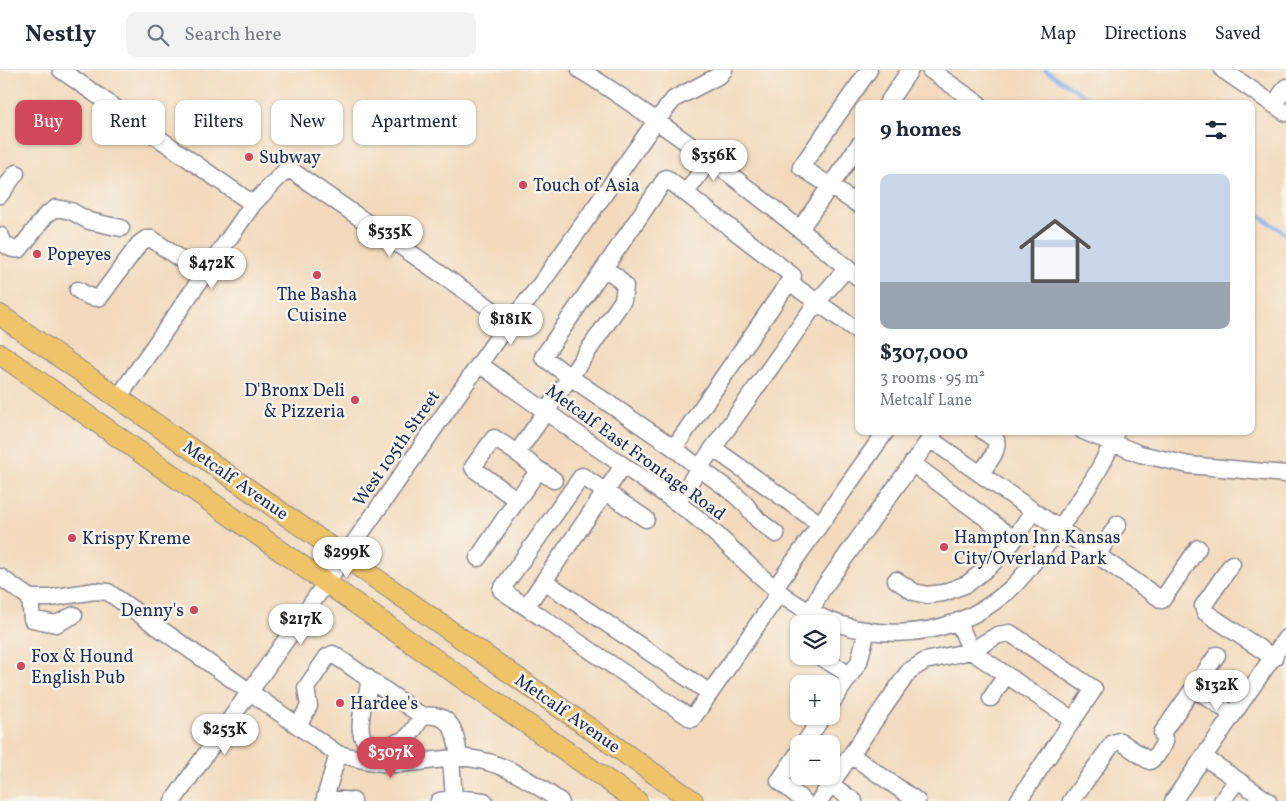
<!DOCTYPE html>
<meta charset="utf-8">
<style>
body{margin:0;font-family:Vollkorn,serif;background:#f2f2f3;color:#1f2937;height:100vh;display:flex;flex-direction:column;font-size:19px;white-space:nowrap}
*{box-sizing:border-box;margin:0}
p{font-size:16px;color:#747a83}
.icon{flex:none;width:28px;height:28px;fill:none;stroke:currentColor;stroke-width:2;stroke-linecap:round;stroke-linejoin:round}
.map{position:relative;flex:1;overflow:hidden}
.sheet{position:absolute;left:855px;top:30px;width:400px;height:335px;display:flex;flex-direction:column;background:#fff;border-radius:10px;box-shadow:0 1px 4px #0004}
.sheet>*{flex:none}
.hud{position:absolute;left:15px;top:30px;width:475px;height:45px;display:flex;gap:10px}
.tools{position:absolute;left:790px;top:545px;display:grid;gap:10px}
.tools a{display:grid;place-items:center;width:50px;height:50px;border-radius:10px;background:#fff;box-shadow:0 1px 4px #0004;font-size:25px}
.price{position:absolute;translate:-50% -42px;padding:0 11px;border-radius:18px;background:#fff;color:#222;font-size:16px;line-height:32px;filter:drop-shadow(0 1px 2px #0008)}
.price::after{content:'';position:absolute;left:50%;top:30px;width:15px;height:11px;margin-left:-8px;background:inherit;clip-path:polygon(0 0,100% 0,50% 100%)}
.price.selected{background:#d1495b;color:#fff}
ul{padding:0;list-style:none}
li{display:grid;align-content:center;gap:10px;height:265px;padding:0 25px}
li+li{border-top:1px solid #e0e1e3}
li span{display:grid;place-items:center;height:155px;border-radius:10px;color:#555}
li>.icon{margin-inline-start:auto}
span .icon{width:90px;height:90px;fill:#fffc;stroke-width:1}
li b{font-size:21px}
h2{display:flex;justify-content:space-between;align-items:center;height:60px;padding:0 25px;font-size:21px}
.pill{padding:0 18px;border-radius:10px;background:#fff;box-shadow:0 1px 4px #0004;font-size:18px;line-height:45px}
.pill.selected{background:#d1495b;color:#fff}
header{display:flex;align-items:center;gap:30px;box-sizing:border-box;height:70px;padding:0 25px;background:#fff;border-bottom:1px solid #e0e1e3}
header strong{font-size:24px}
nav{display:flex;gap:28px;margin-inline-start:auto;font-size:18px}
.search{width:350px;height:45px;background:#f2f2f3;display:flex;align-items:center;gap:12px;box-sizing:border-box;padding:0 18px;border-radius:10px;color:#747a83;font-size:19px}
.map>svg:first-child{display:block}
</style>
<header>
<strong>Nestly</strong>
<div class="search"><svg class="icon" aria-label="search" viewBox="0 0 24 24"><circle cx="10" cy="10" r="6"/><path d="M15 15l6 6"/></svg>Search here</div>
<nav><a>Map</a><a>Directions</a><a>Saved</a></nav>
</header>
<div class="map">
<svg width="1286" height="731" viewBox="0 0 1286 731">
<rect width="100%" height="100%" fill="#f7f3e8"/>
<filter id="ink" filterUnits="userSpaceOnUse"><feTurbulence type="fractalNoise" baseFrequency=".02" numOctaves="2"/><feDisplacementMap in="SourceGraphic" scale="10" xChannelSelector="R" yChannelSelector="G"/><feConvolveMatrix kernelMatrix="1 2 1 2 8 2 1 2 1" color-interpolation-filters="sRGB"/></filter>
<filter id="wash" filterUnits="userSpaceOnUse"><feTurbulence type="fractalNoise" baseFrequency=".0096" numOctaves="4" result="noise"/><feDisplacementMap in="SourceGraphic" scale="20" xChannelSelector="R" yChannelSelector="G"/><feGaussianBlur stdDeviation="1.12" result="paint"/><feColorMatrix in="noise" values="0 0 0 0 0 0 0 0 0 0 0 0 0 0 0 0 0 1.4 0 .05"/><feComposite in="paint" operator="in"/></filter>
<g filter="url(#wash)">
<rect width="100%" height="100%" fill="#f3dabd"/>
<g fill="none" stroke-linecap="round" stroke-linejoin="round">
<path stroke="#7dade8" stroke-width="4" d="M 1045,0 L 1097,34
M 1251,140 L 1286,164"/>
</g>
</g>
<g filter="url(#ink)">
<g fill="none" stroke-linecap="round" stroke-linejoin="round">
<defs>
<path id="minor" d="M 61,0 L 253,134
M 580,0 C 612,19 642,41 672,62 C 737,108 798,157 859,208
M 930,0 L 979,34
M 1223,0 L 1286,43
M 887,34 L 910,0
M 1274,35 L 1286,17
M 686,123 L 710,89
M 0,125 L 16,103
M 859,135 L 801,97 L 869,0
M 800,159 L 859,75
M 1,166 C 2,174 11,181 20,179 L 46,145 L 56,138 L 71,141 L 89,151 L 121,158
M 789,212 L 817,232 L 847,198
M 78,220 C 85,224 92,230 100,227 L 139,174 L 146,169 L 152,169 L 180,189
M 479,294 C 527,328 575,363 624,396 C 645,411 667,425 688,441 C 724,467 751,502 787,528 C 855,575 944,576 1008,521 C 1023,508 1034,492 1045,477 C 1071,443 1103,402 1116,361
M 118,328 L 253,134 L 288,98 L 510,252
M 935,361 L 930,369 L 1162,530 L 1198,478
M 1083,361 L 1140,384 L 1189,395 L 1286,404
M 674,378 L 699,398 L 677,433
M 713,378 L 820,454
M 517,383 L 539,400 L 517,430 L 474,399 L 473,397 L 494,368 L 517,383 L 570,307 L 543,287 L 666,108 L 793,206 L 674,378 L 570,307 L 623,230 L 625,216 L 617,207 L 604,198
M 912,393 L 1014,469
M 539,400 L 554,410
M 980,404 C 987,394 999,382 996,370 L 983,361
M 646,449 L 582,406 L 501,520 L 692,649 L 780,522
M 776,464 L 758,450 L 745,434 L 732,422 L 699,398 L 817,232 L 859,262
M 1097,485 L 1118,454
M 478,488 L 517,430
M 1232,494 L 1203,536 L 1205,542 L 1274,588
M 0,507 L 30,528 L 50,528 L 95,521 L 108,522 L 338,684 C 358,688 377,695 398,694 C 421,693 444,687 467,688 C 502,691 532,712 560,731
M 896,510 L 914,522 L 927,525 L 943,523 L 967,514 L 991,495 L 1011,474 L 1033,441
M 544,511 L 710,623
M 775,518 L 886,361
M 30,528 L 32,549 L 56,554 L 74,545
M 526,537 L 623,396
M 810,543 L 821,521 L 930,369
M 958,551 L 971,581 L 1073,650
M 819,586 L 850,605
M 1194,618 L 1233,645
M 991,628 L 1006,605
M 365,633 L 369,615 L 367,607
M 831,634 L 859,592 L 867,560
M 362,642 C 358,664 361,680 388,675 C 394,673 401,672 406,668 C 413,663 418,653 422,646
M 298,656 L 309,636 L 306,618 L 327,587 L 333,584 L 422,646 C 454,642 456,665 459,688
M 804,674 L 823,646
M 799,682 L 779,711 L 804,731
M 338,684 L 325,728 L 353,731
M 851,685 L 917,731
M 1204,687 L 1268,731
M 451,689 L 454,728
M 830,714 L 854,731
M 173,731 L 499,266 L 540,215 L 656,51 L 674,29 L 720,5 L 724,0
M 439,731 L 454,728 L 484,731
M 819,731 L 909,601 L 925,591 L 971,581 L 998,565 L 1010,563 L 1094,619 L 1018,731
M 1071,731 L 1113,673 L 1120,671 L 1146,689 L 1150,691 L 1157,685 L 1165,672 L 1162,663 L 1217,585
M 1173,731 L 1286,568
M 1222,731 L 1237,710"/>
<path id="major" d="M 0,245 L 693,731
M 0,284 L 637,731"/>
</defs>
<use href="#minor" stroke="#87848e" stroke-width="19"/>
<use href="#major" stroke="#87848e" stroke-width="22"/>
<use href="#minor" stroke="#fff" stroke-width="16"/>
<use href="#major" stroke="#efc469" stroke-width="20"/>
</g>
</g>
<g fill="#d1495b" stroke="#f7f3e8" stroke-width="2">
<circle cx="249" cy="87" r="5"/>
<circle cx="523" cy="115" r="5"/>
<circle cx="37" cy="184" r="5"/>
<circle cx="317" cy="205" r="5"/>
<circle cx="355" cy="330" r="5"/>
<circle cx="72" cy="468" r="5"/>
<circle cx="944" cy="477" r="5"/>
<circle cx="194" cy="540" r="5"/>
<circle cx="21" cy="596" r="5"/>
<circle cx="340" cy="633" r="5"/>
</g>
<g text-anchor="middle" stroke-width="5" stroke-linejoin="round" paint-order="stroke">
<g font-size="18" fill="#1b2f5e" stroke="#f7f3e8" text-anchor="start">
<text x="259" y="93">Subway</text>
<text x="533" y="121">Touch of Asia</text>
<text x="47" y="190">Popeyes</text>
<text x="317" y="230" text-anchor="middle">The Basha<tspan x="317" dy="21">Cuisine</tspan></text>
<text x="345" y="326" text-anchor="end">D'Bronx Deli<tspan x="345" dy="21">&amp; Pizzeria</tspan></text>
<text x="954" y="473">Hampton Inn Kansas<tspan x="954" dy="21">City/Overland Park</tspan></text>
<text x="82" y="474">Krispy Kreme</text>
<text x="184" y="546" text-anchor="end">Denny's</text>
<text x="31" y="592">Fox &amp; Hound<tspan x="31" dy="21">English Pub</tspan></text>
<text x="350" y="639">Hardee's</text>
</g>
<g font-size="18" fill="#1b2f5e" stroke="#f7f3e8">
<text transform="translate(396 378) rotate(-55)" y="6">West 105th Street</text>
<text transform="translate(636 382) rotate(36)" y="6">Metcalf East Frontage Road</text>
<text transform="translate(236 410) rotate(35)" y="6">Metcalf Avenue</text>
<text transform="translate(568 643) rotate(35)" y="6">Metcalf Avenue</text>
</g>
</g>
</svg>
<div class="tools">
<a><svg class="icon" aria-label="layers" viewBox="0 0 24 24"><path d="M12 4l9 5-9 5-9-5zM3 14l9 5 9-5"/></svg></a>
<a>+</a>
<a>−</a>
</div>
<b class="price" style="left:714px;top:112px">$356K</b>
<b class="price" style="left:390px;top:188px">$535K</b>
<b class="price" style="left:212px;top:220px">$472K</b>
<b class="price" style="left:511px;top:276px">$181K</b>
<b class="price" style="left:347px;top:509px">$299K</b>
<b class="price" style="left:301px;top:576px">$217K</b>
<b class="price" style="left:1217px;top:642px">$132K</b>
<b class="price" style="left:225px;top:686px">$253K</b>
<b class="price selected" style="left:391px;top:709px">$307K</b>
<div class="hud">
<a class="pill selected">Buy</a>
<a class="pill">Rent</a>
<a class="pill">Filters</a>
<a class="pill">New</a>
<a class="pill">Apartment</a>
</div>
<section class="sheet">
<h2>9 homes<svg class="icon" aria-label="filters" viewBox="0 0 24 24"><path d="M4 7h16M4 17h16"/><circle cx="9" cy="7" r="2"/><circle cx="15" cy="17" r="2"/></svg></h2>
<ul>
<li><span style="background:linear-gradient(#c9d6e8 70%,#9aa5b1 0)"><svg class="icon" aria-label="home" viewBox="0 0 24 24"><path d="M3 11l9-7 9 7M6 9v11h12V9"/></svg></span><div><b>$307,000</b><p>3 rooms · 95 m²</p><p>Metcalf Lane</p></div></li>
</ul>
</section>
</div>
